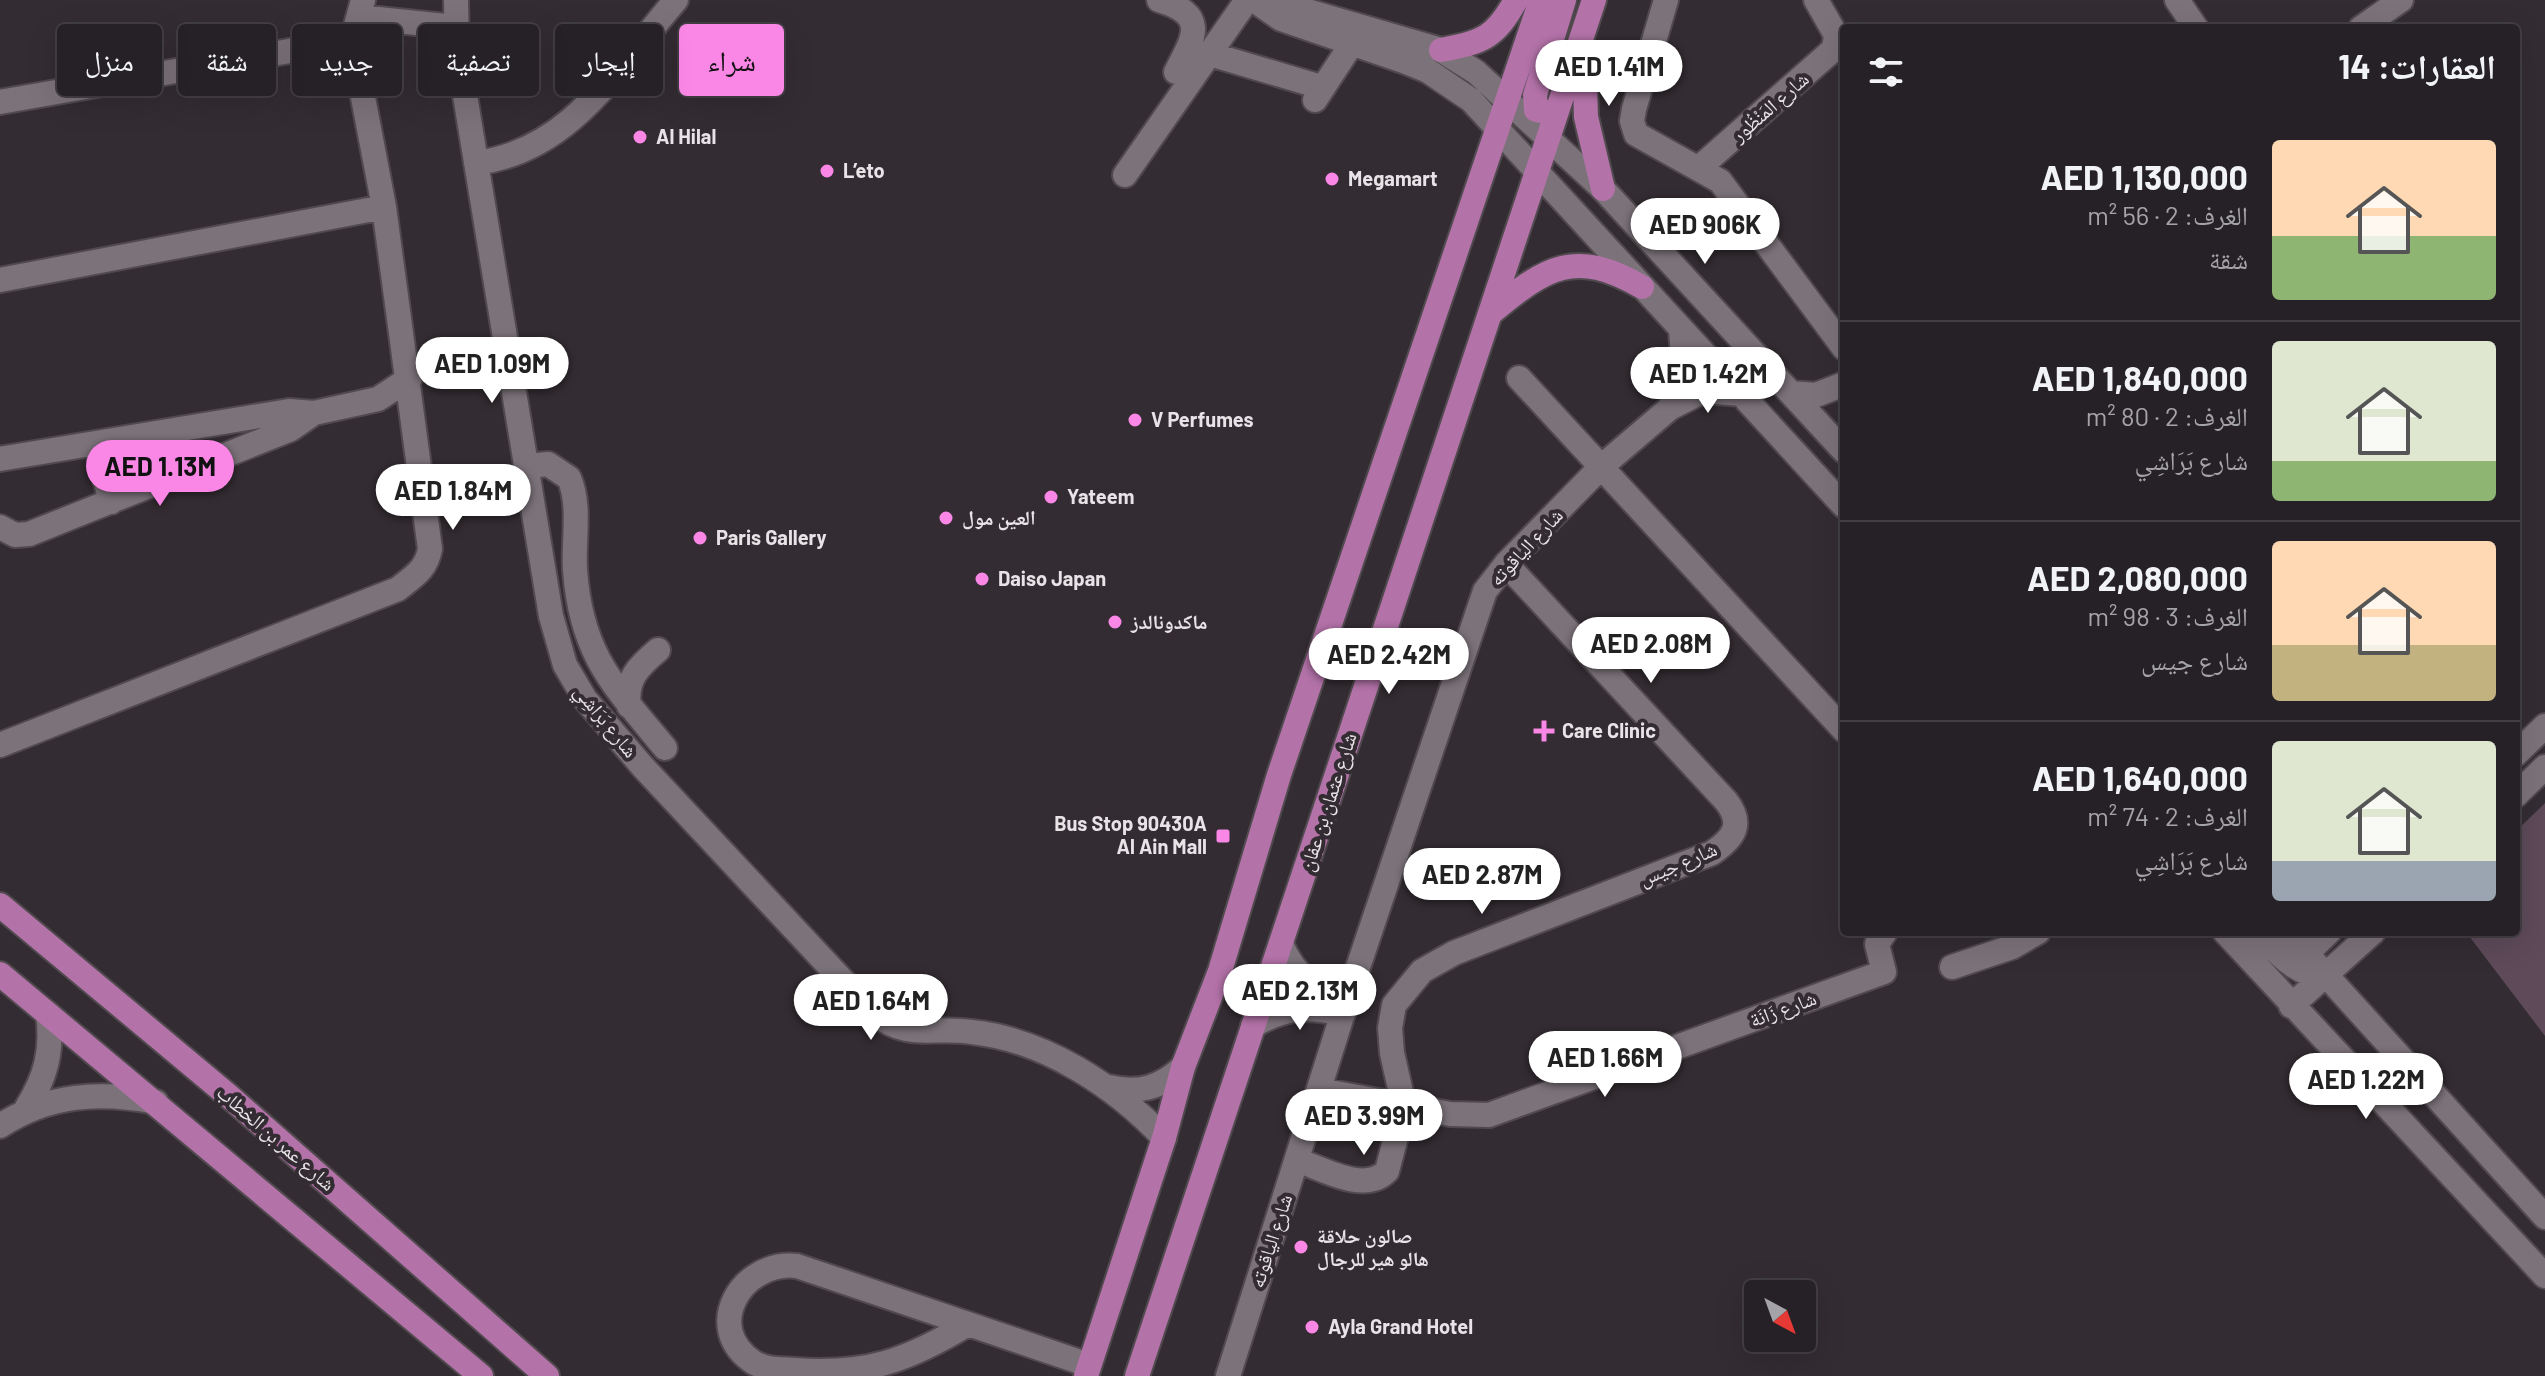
<!DOCTYPE html>
<html lang="ar">
<meta charset="utf-8">
<style>
body{margin:0;font-family:Barlow,"Noto Naskh Arabic",sans-serif;background:#322e32;color:#f1f3f6;direction:rtl;height:100vh;display:flex;flex-direction:column;font-size:30px;white-space:nowrap}
*{box-sizing:border-box;margin:0}
p{font-size:26px;color:#a4a3a7}
.icon{flex:none;width:44px;height:44px;fill:none;stroke:currentColor;stroke-width:2;stroke-linecap:round;stroke-linejoin:round}
.map{position:relative;flex:1;overflow:hidden;direction:ltr}
.drawer{position:absolute;left:1840px;top:24px;width:680px;height:912px;display:flex;flex-direction:column;background:#262126;border-radius:8px;box-shadow:0 8px 32px #0002,0 0 0 2px #423e43;direction:rtl}
.drawer>*{flex:none}
.banner{position:absolute;left:24px;top:24px;width:760px;height:72px;direction:rtl;display:flex;gap:16px}
.needle{width:52px;rotate:139deg}
.controls{position:absolute;left:1744px;top:1280px;display:grid;gap:16px}
.controls a{display:grid;place-items:center;width:72px;height:72px;border-radius:8px;background:#262126;box-shadow:0 8px 32px #0002,0 0 0 2px #423e43;font-size:40px}
.price{position:absolute;translate:-50% -68px;padding:0 18px;border-radius:28px;background:#fff;color:#222;font-size:26px;line-height:52px;filter:drop-shadow(0 2px 4px #0008)}
.price::after{content:'';position:absolute;left:50%;top:48px;width:24px;height:18px;margin-left:-12px;background:inherit;clip-path:polygon(0 0,100% 0,50% 100%)}
.price.selected{background:#fa87e6;color:#111}
ul{padding:0;list-style:none}
li{display:flex;align-items:center;gap:24px;height:200px;padding:0 24px}
li+li{border-top:2px solid #423e43}
li span{display:grid;place-items:center;flex:none;width:224px;height:160px;border-radius:8px;color:#555}
li>.icon{margin-inline-start:auto}
span .icon{width:96px;height:96px;fill:#fffc;stroke-width:1}
li b{font-size:34px}
h2{display:flex;justify-content:space-between;align-items:center;height:96px;padding:0 24px;font-size:34px}
.pill{padding:0 28px;border-radius:8px;background:#262126;box-shadow:0 8px 32px #0002,0 0 0 2px #423e43;font-size:28px;line-height:72px}
.pill.selected{background:#fa87e6;color:#111}
.map>svg:first-child{display:block}
</style>
<div class="map">
<svg width="2545" height="1376" viewBox="0 0 2545 1376">
<rect width="100%" height="100%" fill="#332c32"/>
<path fill="#5e4a59" d="M 2545,803 L 2545,1036 L 2466,932 L 2516,932 L 2516,831 Z"/>
<g fill="none" stroke-linecap="round" stroke-linejoin="round">
<defs>
<path id="minor" d="M 456,0 L 457,47 L 551,616 L 565,665 L 585,699 L 643,767 L 873,1013 C 911,1041 930,1026 972,1032 C 1045,1040 1115,1086 1164,1138
M 1159,0 C 1208,15 1195,36 1176,72
M 1666,0 L 1634,109 L 1632,121 L 1636,134 L 1720,181 L 1844,348
M 2177,0 L 2196,28
M 1261,5 L 1281,19 L 1406,62 L 1428,71 L 1471,100 L 1844,506
M 1268,5 L 1297,8 L 1441,50 L 1476,72 L 1603,189 L 1844,451
M 359,17 L 455,27
M 2361,28 L 2401,0
M 1210,54 L 1321,87
M 1315,100 L 1351,45
M 0,102 L 352,40
M 476,163 C 571,151 617,68 676,0
M 1699,168 L 1834,49 L 1836,35 L 1816,0
M 1125,175 L 1247,0
M 0,280 L 384,207
M 1519,378 L 1844,730
M 1791,393 L 1816,395 L 1844,384
M 1670,408 L 1684,370 L 1681,330
M 96,443 L 111,502
M 0,459 L 289,411 L 314,413 L 378,399 L 410,378
M 528,466 L 548,464 L 569,478 C 581,505 573,541 575,570 C 581,655 614,686 665,748
M 0,527 L 15,535 L 29,534 L 291,429 L 314,413
M 629,706 C 625,679 639,666 658,650
M 0,745 L 398,589 C 414,576 426,570 430,549 L 384,207 L 352,40 L 363,0
M 2516,754 L 2545,726
M 2516,795 L 2545,767
M 2225,932 L 2545,1276
M 2257,932 C 2279,954 2294,974 2326,977
M 2287,932 L 2545,1217
M 1281,944 C 1295,977 1314,990 1348,997
M 2296,964 L 2329,932
M 1952,967 L 2012,947 L 2038,932
M 2291,1006 L 2373,932
M 1253,1026 C 1284,1007 1307,1006 1343,1014
M 1108,1087 C 1138,1094 1161,1088 1183,1067
M 1319,1090 L 1450,1114 L 1489,1115 L 1884,972 L 1877,944 L 1885,932
M 26,1109 C 46,1077 53,1051 48,1014
M 0,1126 C 49,1094 99,1091 156,1102
M 1297,1160 C 1323,1169 1365,1194 1387,1171 L 1404,1106 L 1392,1053 L 1390,1028 L 1394,1005 L 1422,971 L 1454,953 L 1712,853 C 1734,838 1744,824 1726,801 L 1506,564
M 968,1324 C 907,1361 867,1375 795,1370 C 781,1369 765,1370 753,1362 C 702,1328 741,1260 797,1266 L 1089,1365
M 1228,1376 L 1348,997 L 1485,591 L 1506,564 L 1601,467 L 1670,408 L 1703,391 L 1741,394"/>
<path id="major" d="M 1441,50 C 1483,42 1495,38 1516,0
M 1584,50 L 1586,117 L 1603,189
M 1556,114 L 1536,110 L 1535,95 L 1564,0
M 1492,312 C 1546,267 1575,248 1642,287
M 0,905 L 230,1097 L 547,1376
M 0,974 L 481,1376
M 1086,1376 L 1164,1138 L 1183,1067 L 1220,971 L 1279,775 L 1541,0
M 1137,1376 L 1594,0"/>
</defs>
<use href="#minor" stroke="#504a4f" stroke-width="28"/>
<use href="#major" stroke="#504a4f" stroke-width="28"/>
<use href="#minor" stroke="#7c737a" stroke-width="24"/>
<use href="#major" stroke="#b372a8" stroke-width="24"/>
</g>
<g fill="#fa87e6" stroke="#332c32" stroke-width="3">
<circle cx="640" cy="137" r="8"/>
<circle cx="827" cy="171" r="8"/>
<circle cx="1332" cy="179" r="8"/>
<circle cx="1135" cy="420" r="8"/>
<circle cx="1051" cy="497" r="8"/>
<circle cx="946" cy="518" r="8"/>
<circle cx="700" cy="538" r="8"/>
<circle cx="982" cy="579" r="8"/>
<circle cx="1115" cy="622" r="8"/>
<path d="M1540 719h8v8h8v8h-8v8h-8v-8h-8v-8h8z"/>
<rect x="1215" y="828" width="16" height="16" rx="4"/>
<circle cx="1301" cy="1247" r="8"/>
<circle cx="1312" cy="1327" r="8"/>
</g>
<g text-anchor="middle" stroke-width="8" stroke-linejoin="round" paint-order="stroke">
<g font-size="20" fill="#e8e3e7" stroke="#332c32">
<text transform="translate(1770 107) rotate(-41)" y="7">شارع المَنْظُور</text>
<text transform="translate(1526 547) rotate(-47)" y="7">شارع الياقوته</text>
<text transform="translate(606 721) rotate(51)" y="7">شارع بَرَاشِي</text>
<text transform="translate(1328 802) rotate(-72)" y="7">شارع عثمان بن عفان</text>
<text transform="translate(1678 864) rotate(-23)" y="7">شارع جيس</text>
<text transform="translate(1783 1009) rotate(-20)" y="7">شارع زَانَة</text>
<text transform="translate(276 1138) rotate(41)" y="7">شارع عمر بن الخطاب</text>
<text transform="translate(1271 1241) rotate(-72)" y="7">شارع الياقوته</text>
</g>
<g font-size="20" font-weight="bold" fill="#e8e3e7" stroke="#332c32" text-anchor="start">
<text x="656" y="144">Al Hilal</text>
<text x="843" y="178">L’eto</text>
<text x="1348" y="186">Megamart</text>
<text x="1151" y="427">V Perfumes</text>
<text x="1067" y="504">Yateem</text>
<text x="962" y="525">العين مول</text>
<text x="716" y="545">Paris Gallery</text>
<text x="998" y="586">Daiso Japan</text>
<text x="1131" y="629">ماكدونالدز</text>
<text x="1562" y="738">Care Clinic</text>
<text x="1207" y="831" text-anchor="end">Bus Stop 90430A<tspan x="1207" dy="23">Al Ain Mall</tspan></text>
<text x="1317" y="1243">صالون حلاقة<tspan x="1317" dy="23">هالو هير للرجال</tspan></text>
<text x="1328" y="1334">Ayla Grand Hotel</text>
</g>
</g>
</svg>
<div class="controls">
<a><svg class="needle" viewBox="-14 -14 28 28"><path d="M0-13l5 13h-10z" fill="#e53935"/><path d="M0 13l5-13h-10z" fill="#a4a3a7"/></svg></a>
</div>
<b class="price" style="left:1609px;top:108px">AED 1.41M</b>
<b class="price" style="left:1705px;top:266px">AED 906K</b>
<b class="price" style="left:492px;top:405px">AED 1.09M</b>
<b class="price" style="left:1708px;top:415px">AED 1.42M</b>
<b class="price selected" style="left:160px;top:508px">AED 1.13M</b>
<b class="price" style="left:453px;top:532px">AED 1.84M</b>
<b class="price" style="left:1651px;top:685px">AED 2.08M</b>
<b class="price" style="left:1389px;top:696px">AED 2.42M</b>
<b class="price" style="left:1482px;top:916px">AED 2.87M</b>
<b class="price" style="left:1300px;top:1032px">AED 2.13M</b>
<b class="price" style="left:871px;top:1042px">AED 1.64M</b>
<b class="price" style="left:1605px;top:1099px">AED 1.66M</b>
<b class="price" style="left:2366px;top:1121px">AED 1.22M</b>
<b class="price" style="left:1364px;top:1157px">AED 3.99M</b>
<div class="banner">
<a class="pill selected">شراء</a>
<a class="pill">إيجار</a>
<a class="pill">تصفية</a>
<a class="pill">جديد</a>
<a class="pill">شقة</a>
<a class="pill">منزل</a>
</div>
<section class="drawer">
<h2>العقارات: 14<svg class="icon" aria-label="filters" viewBox="0 0 24 24"><path d="M4 7h16M4 17h16"/><circle cx="9" cy="7" r="2"/><circle cx="15" cy="17" r="2"/></svg></h2>
<ul>
<li><span style="background:linear-gradient(#ffd9b3 60%,#8fb573 0)"><svg class="icon" aria-label="home" viewBox="0 0 24 24"><path d="M3 11l9-7 9 7M6 9v11h12V9"/></svg></span><div><b>AED 1,130,000</b><p>الغرف: 2 · 56 m²</p><p>شقة</p></div></li>
<li><span style="background:linear-gradient(#dfe7d0 75%,#8fb573 0)"><svg class="icon" aria-label="home" viewBox="0 0 24 24"><path d="M3 11l9-7 9 7M6 9v11h12V9"/></svg></span><div><b>AED 1,840,000</b><p>الغرف: 2 · 80 m²</p><p>شارع بَرَاشِي</p></div></li>
<li><span style="background:linear-gradient(#ffd9b3 65%,#c2b280 0)"><svg class="icon" aria-label="home" viewBox="0 0 24 24"><path d="M3 11l9-7 9 7M6 9v11h12V9"/></svg></span><div><b>AED 2,080,000</b><p>الغرف: 3 · 98 m²</p><p>شارع جيس</p></div></li>
<li><span style="background:linear-gradient(#dfe7d0 75%,#9aa5b1 0)"><svg class="icon" aria-label="home" viewBox="0 0 24 24"><path d="M3 11l9-7 9 7M6 9v11h12V9"/></svg></span><div><b>AED 1,640,000</b><p>الغرف: 2 · 74 m²</p><p>شارع بَرَاشِي</p></div></li>
</ul>
</section>
</div>
